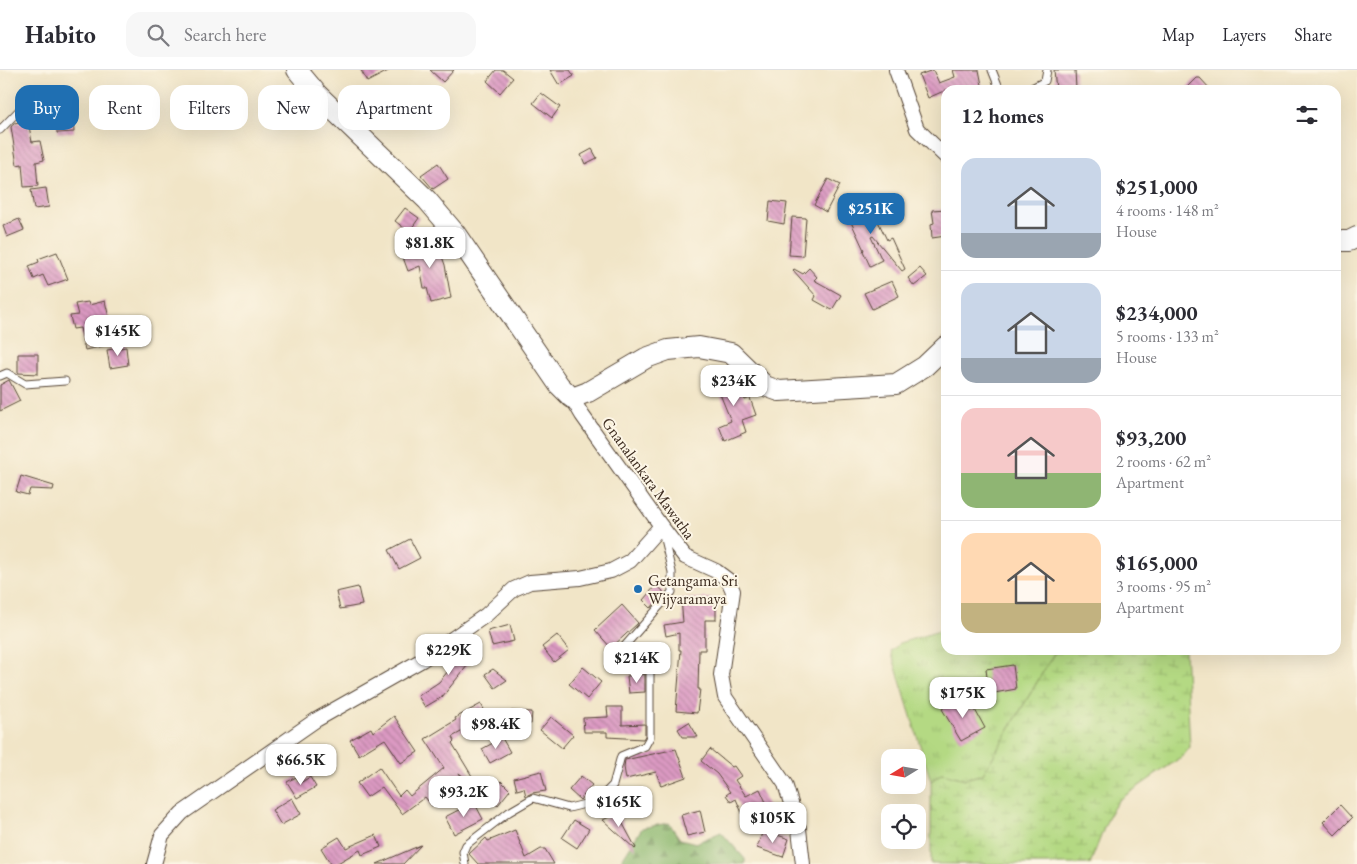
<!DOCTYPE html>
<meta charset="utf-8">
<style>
body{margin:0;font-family:"EB Garamond",serif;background:#f7f7f7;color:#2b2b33;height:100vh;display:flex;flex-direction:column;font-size:19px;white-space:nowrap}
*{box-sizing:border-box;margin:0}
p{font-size:16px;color:#7c7c81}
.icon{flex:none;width:28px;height:28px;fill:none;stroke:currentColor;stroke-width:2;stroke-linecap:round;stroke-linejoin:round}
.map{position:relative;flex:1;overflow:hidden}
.sheet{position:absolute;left:941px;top:15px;width:400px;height:570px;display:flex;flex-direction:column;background:#fff;border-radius:15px;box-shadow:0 5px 20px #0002}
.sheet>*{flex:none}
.hud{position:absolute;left:15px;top:15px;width:475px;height:45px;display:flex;gap:10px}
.needle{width:32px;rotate:259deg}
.tools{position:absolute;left:881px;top:679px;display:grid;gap:10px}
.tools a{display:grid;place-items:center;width:45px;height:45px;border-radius:10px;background:#fff;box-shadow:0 5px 20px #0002;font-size:25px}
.price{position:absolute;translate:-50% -42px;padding:0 11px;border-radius:10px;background:#fff;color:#222;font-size:16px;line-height:32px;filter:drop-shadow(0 1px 2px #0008)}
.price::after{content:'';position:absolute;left:50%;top:30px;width:15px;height:11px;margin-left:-8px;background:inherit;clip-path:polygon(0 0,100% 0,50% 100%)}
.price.current{background:#1f6fb2;color:#fff}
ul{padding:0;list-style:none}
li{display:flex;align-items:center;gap:15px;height:125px;padding:0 20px}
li+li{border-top:1px solid #e1e1e2}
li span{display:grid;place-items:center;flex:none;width:140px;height:100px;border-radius:15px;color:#555}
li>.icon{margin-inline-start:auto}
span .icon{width:60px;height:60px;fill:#fffc;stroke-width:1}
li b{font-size:21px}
h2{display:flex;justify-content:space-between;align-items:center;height:60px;padding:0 20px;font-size:21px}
.pill{padding:0 18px;border-radius:15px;background:#fff;box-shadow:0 5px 20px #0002;font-size:18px;line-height:45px}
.pill.current{background:#1f6fb2;color:#fff}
header{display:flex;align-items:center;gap:30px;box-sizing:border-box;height:70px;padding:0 25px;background:#fff;border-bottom:1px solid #e1e1e2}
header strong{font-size:24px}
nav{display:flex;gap:28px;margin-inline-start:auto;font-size:18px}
.search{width:350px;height:45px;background:#f7f7f7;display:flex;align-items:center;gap:12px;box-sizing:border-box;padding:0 18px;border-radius:15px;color:#7c7c81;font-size:19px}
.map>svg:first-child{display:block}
</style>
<header>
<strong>Habito</strong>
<div class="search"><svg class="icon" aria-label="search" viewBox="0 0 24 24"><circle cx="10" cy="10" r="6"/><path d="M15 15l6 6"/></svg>Search here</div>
<nav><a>Map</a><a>Layers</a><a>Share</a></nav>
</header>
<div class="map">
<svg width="1357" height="794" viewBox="0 0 1357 794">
<defs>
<pattern id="grass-tufts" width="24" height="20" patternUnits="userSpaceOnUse" patternTransform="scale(1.25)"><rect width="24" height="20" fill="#b4d983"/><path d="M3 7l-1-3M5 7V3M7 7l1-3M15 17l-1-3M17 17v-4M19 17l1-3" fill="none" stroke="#9cba71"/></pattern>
<pattern id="forest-firs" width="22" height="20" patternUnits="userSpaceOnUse" patternTransform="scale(1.25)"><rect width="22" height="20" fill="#8fb971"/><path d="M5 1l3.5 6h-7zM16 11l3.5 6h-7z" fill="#76975c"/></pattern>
<pattern id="wetland-marsh" width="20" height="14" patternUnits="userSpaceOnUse" patternTransform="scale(1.25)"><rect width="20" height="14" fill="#b4d983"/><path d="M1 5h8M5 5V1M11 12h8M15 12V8" fill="none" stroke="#9cba71"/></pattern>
<pattern id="building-back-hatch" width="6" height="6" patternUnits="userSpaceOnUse" patternTransform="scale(1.25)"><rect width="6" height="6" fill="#dc9ac3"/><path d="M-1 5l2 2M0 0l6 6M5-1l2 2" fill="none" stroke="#b47e9e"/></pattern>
</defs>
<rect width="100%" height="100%" fill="#fcf5e5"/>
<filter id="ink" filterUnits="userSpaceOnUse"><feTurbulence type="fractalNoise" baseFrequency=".02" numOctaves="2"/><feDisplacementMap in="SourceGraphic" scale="10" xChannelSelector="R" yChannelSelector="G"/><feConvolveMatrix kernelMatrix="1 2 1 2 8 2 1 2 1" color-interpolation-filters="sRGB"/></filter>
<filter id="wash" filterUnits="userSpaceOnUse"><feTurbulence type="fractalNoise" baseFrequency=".0096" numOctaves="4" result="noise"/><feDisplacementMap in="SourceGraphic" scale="20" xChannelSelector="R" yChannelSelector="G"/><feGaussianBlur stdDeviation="1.12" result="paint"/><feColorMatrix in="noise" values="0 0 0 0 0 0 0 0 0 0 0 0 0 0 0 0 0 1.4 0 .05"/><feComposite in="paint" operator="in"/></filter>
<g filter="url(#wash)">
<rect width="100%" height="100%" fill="#f1e5c7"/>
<path fill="url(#grass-tufts)" stroke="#788250" d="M 946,559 L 946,580 L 1056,580 L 983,704 L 965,709 L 942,703 L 931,711 L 891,581 L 900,573 Z"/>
<path fill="url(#forest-firs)" stroke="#657248" d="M 669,753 L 680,769 L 696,773 L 721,762 L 745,789 L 745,794 L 619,794 L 642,758 Z"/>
<path fill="url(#wetland-marsh)" stroke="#788250" d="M 1056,580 L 1185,580 L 1190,677 L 1183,686 L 1119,730 L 1110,743 L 1090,794 L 931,794 L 931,711 L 942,703 L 965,709 L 983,704 Z"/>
<g id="blocks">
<path fill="url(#building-back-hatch)" d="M 361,0 L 390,0 L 367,12 Z
M 430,0 L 454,0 L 443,12 Z
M 496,0 L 503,0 L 513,8 L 500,23 L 487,11 Z
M 550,0 L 570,0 L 574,6 L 559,15 Z
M 933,0 L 939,13 L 955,7 L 953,0 L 979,0 L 983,20 L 946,20 L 928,28 L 919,5 Z
M 1054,0 L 1075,0 L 1076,19 L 1056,20 Z
M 1196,8 L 1200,8 L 1211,20 L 1184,20 Z
M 541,23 L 560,37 L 552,48 L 533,33 Z
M 73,47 L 74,62 L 57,63 L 57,48 Z
M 28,51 L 32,72 L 40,71 L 44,90 L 36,92 L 38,116 L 24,117 L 22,94 L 17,95 L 11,57 L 14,53 Z
M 592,79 L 597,88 L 585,94 L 581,85 Z
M 438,93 L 448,109 L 433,119 L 421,105 Z
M 828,109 L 840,115 L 826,142 L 814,135 Z
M 46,118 L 49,137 L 34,139 L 31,120 Z
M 865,130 L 873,149 L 876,147 L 887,170 L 891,168 L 905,199 L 902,201 L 873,166 L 871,167 L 882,190 L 870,196 L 863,181 L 864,180 L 845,139 Z
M 770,131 L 787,133 L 784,154 L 768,151 Z
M 405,138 L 419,148 L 409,162 L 395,151 Z
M 946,139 L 946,166 L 932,168 L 931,154 L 934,153 L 932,140 Z
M 792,147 L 806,148 L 803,186 L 789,185 Z
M 19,149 L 24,160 L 7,167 L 3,156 Z
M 436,170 L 445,195 L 451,228 L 431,233 L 427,218 L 424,218 L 420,196 L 408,201 L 401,182 Z
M 57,182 L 68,209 L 48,216 L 43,205 L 34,209 L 29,196 L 39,192 L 38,189 Z
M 809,198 L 817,207 L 814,210 L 841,225 L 832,240 L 814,230 L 816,226 L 793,200 L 794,199 L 803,204 Z
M 920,198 L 927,206 L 914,216 L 908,208 Z
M 892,211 L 899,226 L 872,239 L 864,223 Z
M 105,231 L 115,273 L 85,280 L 80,258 L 73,259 L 70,246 L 78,245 L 75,234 L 88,232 L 89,235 Z
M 126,277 L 128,295 L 110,298 L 107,280 Z
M 18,284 L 38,284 L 38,304 L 18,303 Z
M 735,305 L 745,330 L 750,328 L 756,345 L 742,350 L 746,362 L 725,371 L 719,356 L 731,351 L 715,312 Z
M 9,310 L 20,331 L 0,341 L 0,315 Z
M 21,406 L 54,416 L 53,420 L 30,419 L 28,425 L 16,422 Z
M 410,469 L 420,488 L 399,499 L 389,480 Z
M 656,515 L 663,521 L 663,524 L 651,538 L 643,530 Z
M 358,517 L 362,535 L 340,539 L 336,522 Z
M 703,528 L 716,528 L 716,550 L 705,550 L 705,580 L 699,580 L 698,619 L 700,619 L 697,643 L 676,641 L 681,580 L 679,580 L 679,563 L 666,566 L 664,555 L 683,552 L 681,529 Z
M 622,535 L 638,553 L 611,578 L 595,560 Z
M 510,555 L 514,571 L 492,576 L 488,561 Z
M 557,565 L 569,580 L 554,592 L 542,577 Z
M 463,574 L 476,585 L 442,627 L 425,637 L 418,626 L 439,612 L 453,595 L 449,591 Z
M 1013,595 L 1016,619 L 989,624 L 986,599 Z
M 583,597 L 601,612 L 587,629 L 569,614 Z
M 493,599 L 507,610 L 495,618 L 485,604 Z
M 645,604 L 645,622 L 629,623 L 627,606 Z
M 961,627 L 970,641 L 974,638 L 985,658 L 961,671 L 942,639 Z
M 481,634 L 488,647 L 452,667 L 454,671 L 452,673 L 478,716 L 476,717 L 459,703 L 461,706 L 444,717 L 449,722 L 432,736 L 425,727 L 402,744 L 382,717 L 367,727 L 357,713 L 379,697 L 399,726 L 405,720 L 410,726 L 444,698 L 425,669 L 456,650 L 455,648 Z
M 607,637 L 622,637 L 622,655 L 645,654 L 645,666 L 643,669 L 607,667 L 607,662 L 584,662 L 583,648 L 608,647 Z
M 511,641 L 532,642 L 531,654 L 510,652 Z
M 394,646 L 418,682 L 401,693 L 385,669 L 359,685 L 350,670 L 371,658 L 373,662 Z
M 551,647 L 573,665 L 562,678 L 540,660 Z
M 689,652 L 698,667 L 683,667 L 678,659 Z
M 502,668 L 510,682 L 490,693 L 482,679 Z
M 676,679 L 686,707 L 661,716 L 656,702 L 626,709 L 624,697 L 625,690 Z
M 710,679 L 732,697 L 734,696 L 741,706 L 735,710 L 746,726 L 760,719 L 769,739 L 745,750 L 736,729 L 731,732 L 726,725 L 730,722 L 717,704 L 701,691 Z
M 541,701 L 546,721 L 532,723 L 526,726 L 524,718 L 517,720 L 514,708 Z
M 581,706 L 592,715 L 580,730 L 569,720 Z
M 296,707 L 300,713 L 310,707 L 316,717 L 297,728 L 287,712 Z
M 501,711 L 510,720 L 498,735 L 488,727 Z
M 292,728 L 301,744 L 281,755 L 272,740 Z
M 474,732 L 483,749 L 454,764 L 445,747 Z
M 1340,735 L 1352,748 L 1335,765 L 1323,752 Z
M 700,740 L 705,762 L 687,766 L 681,745 Z
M 617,743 L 636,778 L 635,779 L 603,750 Z
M 574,750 L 589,759 L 577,778 L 562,768 Z
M 515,760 L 526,788 L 541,779 L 545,779 L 554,794 L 478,794 L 469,784 L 486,768 L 488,771 Z
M 763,760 L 789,769 L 783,787 L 757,778 Z
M 376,765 L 381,777 L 362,785 L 360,780 L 336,794 L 331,794 L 321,778 L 339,767 L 346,778 Z
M 421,775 L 403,794 L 377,794 Z"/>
</g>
</g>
<g filter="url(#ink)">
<use href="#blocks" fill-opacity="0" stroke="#564637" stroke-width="1"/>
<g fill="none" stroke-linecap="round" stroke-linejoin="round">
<defs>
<path id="lane" d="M 992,0 L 1000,20
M 1028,20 L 1045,11 L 1047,0
M 0,60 L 25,34 L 46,25 L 71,34
M 0,306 L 7,303 L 25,314 L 65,311
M 465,794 L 463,782 L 466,775 L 509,742 L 533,728 L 569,738 L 597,731 L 613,715 L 621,686 L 645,676 L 650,667 L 650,599 C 637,591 631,601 617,590 L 622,579 L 672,522 L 672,502 L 663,465"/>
<path id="street" d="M 896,0 L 917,59 L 946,87
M 572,328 L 582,345 L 661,456 L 685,487 L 716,501 L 728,510 L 733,521 L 721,605 L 725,627 L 785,714 L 799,759 L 803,794
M 154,794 L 162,765 L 182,743 L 316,650 L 422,590 L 486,545 L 514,519 L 530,512 L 580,508 L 611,501 L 630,491 L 661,456"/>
<path id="secondary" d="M 297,0 L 318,25 L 427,130 L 455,163 L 559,315 L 572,328 L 588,322 L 646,288 L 668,280 L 699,277 L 731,283 L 765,316 L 779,321 L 896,314 L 925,296 L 946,276
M 1336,171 L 1349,171 L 1357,167"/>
</defs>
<use href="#lane" stroke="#564637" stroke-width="9"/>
<use href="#street" stroke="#564637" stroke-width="16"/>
<use href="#secondary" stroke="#564637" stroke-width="22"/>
<use href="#lane" stroke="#fff" stroke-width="7"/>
<use href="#street" stroke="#fff" stroke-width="14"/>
<use href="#secondary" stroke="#fff" stroke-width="20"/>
</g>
</g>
<circle fill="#1f6fb2" stroke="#fcf5e5" stroke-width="2" cx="638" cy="519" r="5"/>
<g text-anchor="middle" stroke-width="4" stroke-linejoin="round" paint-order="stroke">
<g font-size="16" fill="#3b2a1e" stroke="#fcf5e5">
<text transform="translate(649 408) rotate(54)" y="6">Gnanalankara Mawatha</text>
</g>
<g font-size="16" fill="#3b2a1e" stroke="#fcf5e5" text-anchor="start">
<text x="648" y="516">Getangama Sri<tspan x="648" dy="18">Wijyaramaya</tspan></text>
</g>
</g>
</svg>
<div class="tools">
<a><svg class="needle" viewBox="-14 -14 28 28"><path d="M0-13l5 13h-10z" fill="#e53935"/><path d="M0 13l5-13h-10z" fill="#7c7c81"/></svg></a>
<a><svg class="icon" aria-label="locate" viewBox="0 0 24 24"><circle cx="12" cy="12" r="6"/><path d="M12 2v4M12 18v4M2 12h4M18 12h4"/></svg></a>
</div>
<b class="price current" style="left:871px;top:165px">$251K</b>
<b class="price" style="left:430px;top:199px">$81.8K</b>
<b class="price" style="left:118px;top:287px">$145K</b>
<b class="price" style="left:734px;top:337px">$234K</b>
<b class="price" style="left:449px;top:606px">$229K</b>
<b class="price" style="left:637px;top:614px">$214K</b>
<b class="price" style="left:963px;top:649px">$175K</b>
<b class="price" style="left:496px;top:680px">$98.4K</b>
<b class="price" style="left:301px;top:716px">$66.5K</b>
<b class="price" style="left:464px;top:748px">$93.2K</b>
<b class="price" style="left:619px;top:758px">$165K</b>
<b class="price" style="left:773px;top:774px">$105K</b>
<div class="hud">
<a class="pill current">Buy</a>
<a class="pill">Rent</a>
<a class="pill">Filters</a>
<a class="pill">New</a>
<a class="pill">Apartment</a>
</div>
<section class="sheet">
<h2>12 homes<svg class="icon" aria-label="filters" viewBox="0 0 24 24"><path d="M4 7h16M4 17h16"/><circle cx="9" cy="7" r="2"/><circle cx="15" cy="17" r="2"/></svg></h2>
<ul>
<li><span style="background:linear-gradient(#c9d6e8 75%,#9aa5b1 0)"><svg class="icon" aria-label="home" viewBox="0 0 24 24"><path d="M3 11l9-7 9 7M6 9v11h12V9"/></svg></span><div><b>$251,000</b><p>4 rooms · 148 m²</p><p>House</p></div></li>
<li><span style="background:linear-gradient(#c9d6e8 75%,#9aa5b1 0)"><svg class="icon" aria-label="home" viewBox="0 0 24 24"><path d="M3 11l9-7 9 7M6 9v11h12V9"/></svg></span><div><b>$234,000</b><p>5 rooms · 133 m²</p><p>House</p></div></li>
<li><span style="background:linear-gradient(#f6c9c9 65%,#8fb573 0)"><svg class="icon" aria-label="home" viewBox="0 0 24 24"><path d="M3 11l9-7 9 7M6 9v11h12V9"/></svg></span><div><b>$93,200</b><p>2 rooms · 62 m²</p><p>Apartment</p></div></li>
<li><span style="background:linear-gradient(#ffd9b3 70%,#c2b280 0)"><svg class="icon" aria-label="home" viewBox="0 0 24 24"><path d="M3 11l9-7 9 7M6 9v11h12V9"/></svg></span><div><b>$165,000</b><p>3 rooms · 95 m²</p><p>Apartment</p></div></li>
</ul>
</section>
</div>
